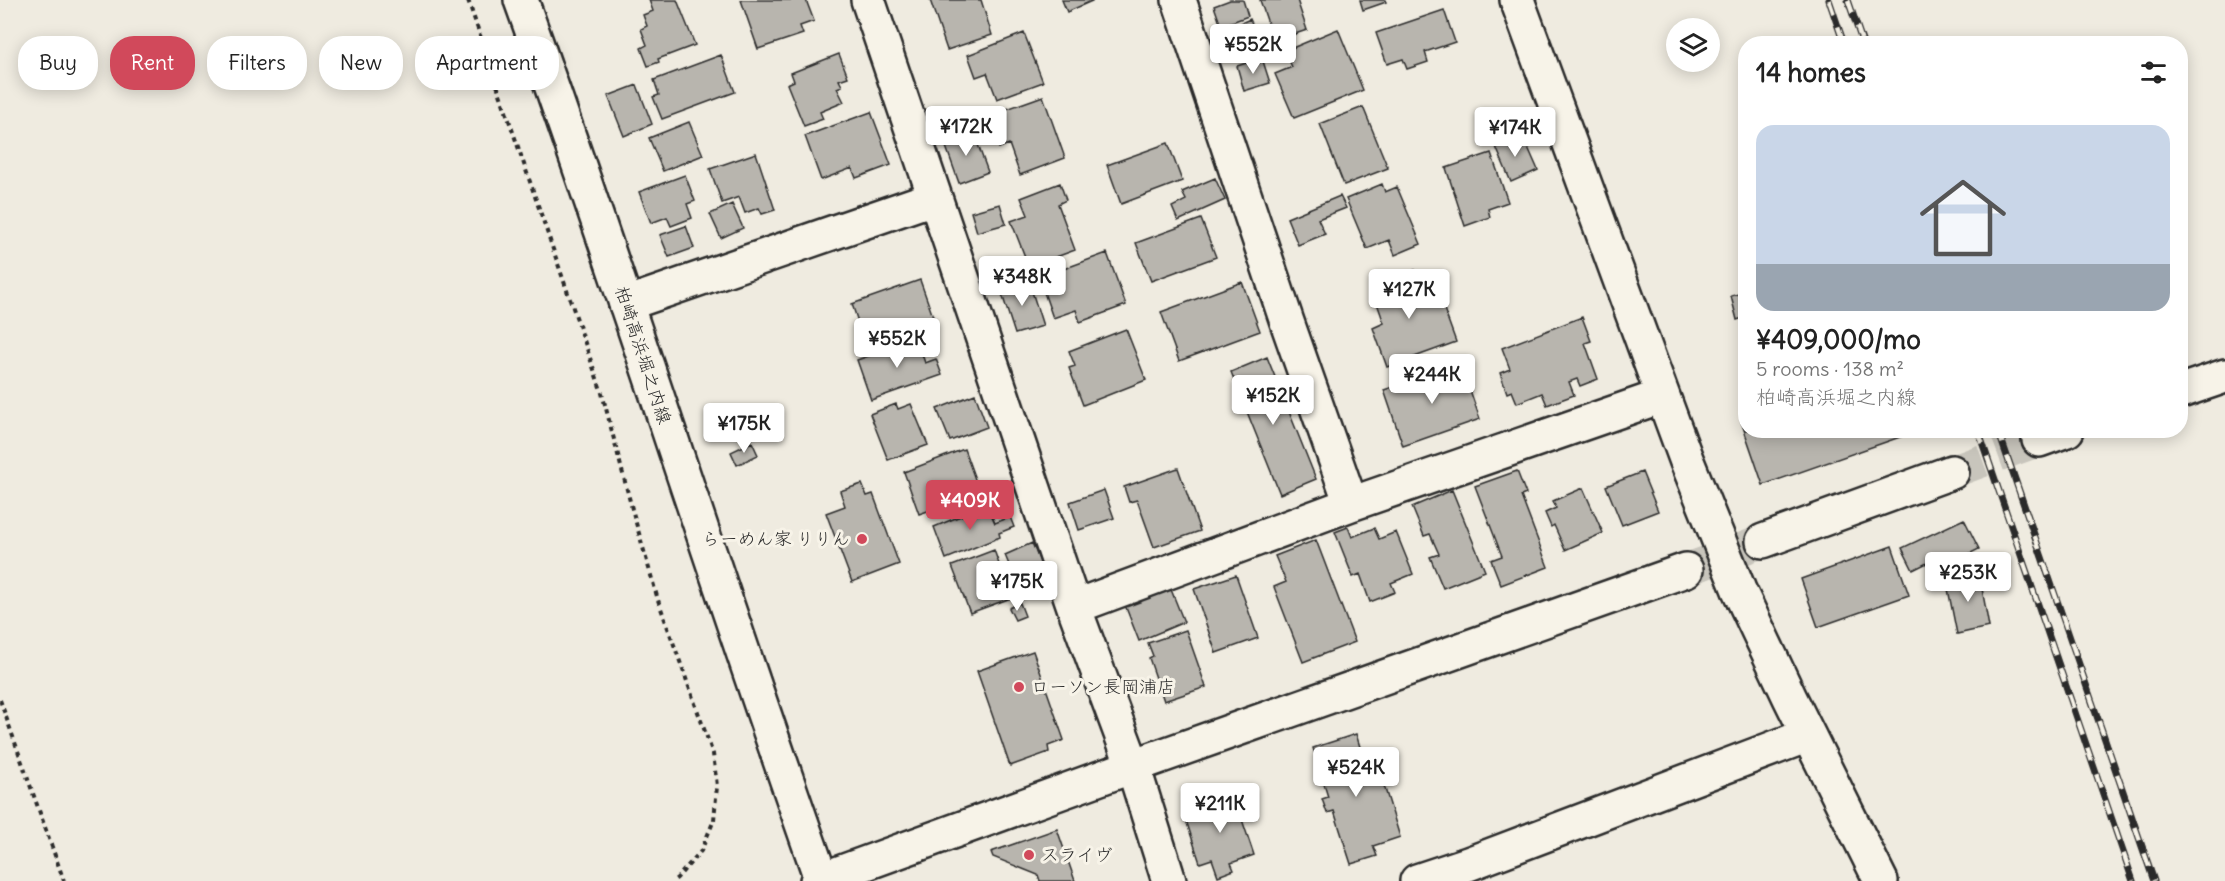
<!DOCTYPE html>
<meta charset="utf-8">
<style>
body{margin:0;font-family:Delius,"Klee One",sans-serif;background:#f2f2f2;color:#222;height:100vh;display:flex;flex-direction:column;font-size:22px;white-space:nowrap}
*{box-sizing:border-box;margin:0}
p{font-size:20px;color:#767676}
.icon{flex:none;width:33px;height:33px;fill:none;stroke:currentColor;stroke-width:2;stroke-linecap:round;stroke-linejoin:round}
.map{position:relative;flex:1;overflow:hidden}
.side{position:absolute;left:1738px;top:36px;width:450px;height:402px;display:flex;flex-direction:column;background:#fff;border-radius:24px;box-shadow:0 3px 15px #0003}
.side>*{flex:none}
.guide{position:absolute;left:18px;top:36px;width:570px;height:54px;display:flex;gap:12px}
.buttons{position:absolute;left:1666px;top:18px;display:grid;gap:12px}
.buttons a{display:grid;place-items:center;width:54px;height:54px;border-radius:50%;background:#fff;box-shadow:0 3px 15px #0003;font-size:30px}
.price{position:absolute;translate:-50% -51px;padding:0 14px;border-radius:6px;background:#fff;color:#222;font-size:20px;line-height:39px;filter:drop-shadow(0 2px 3px #0008)}
.price::after{content:'';position:absolute;left:50%;top:36px;width:18px;height:14px;margin-left:-9px;background:inherit;clip-path:polygon(0 0,100% 0,50% 100%)}
.price.current{background:#d1495b;color:#fff}
ul{padding:0;list-style:none}
li{display:grid;align-content:center;gap:12px;height:318px;padding:0 18px}
li+li{border-top:2px solid #e0e0e0}
li span{display:grid;place-items:center;height:186px;border-radius:18px;color:#555}
li>.icon{margin-inline-start:auto}
span .icon{width:108px;height:108px;fill:#fffc;stroke-width:1}
li b{font-size:26px}
h2{display:flex;justify-content:space-between;align-items:center;height:72px;padding:0 18px;font-size:26px}
.tag{padding:0 21px;border-radius:24px;background:#fff;box-shadow:0 3px 15px #0003;font-size:21px;line-height:54px}
.tag.current{background:#d1495b;color:#fff}
.map>svg:first-child{display:block}
</style>
<div class="map">
<svg width="2225" height="881" viewBox="0 0 2225 881">
<rect width="100%" height="100%" fill="#efebe0"/>
<filter id="ink" filterUnits="userSpaceOnUse"><feTurbulence type="fractalNoise" baseFrequency=".0167" numOctaves="2"/><feDisplacementMap in="SourceGraphic" scale="12" xChannelSelector="R" yChannelSelector="G"/><feConvolveMatrix kernelMatrix="1 2 1 2 8 2 1 2 1" color-interpolation-filters="sRGB"/></filter>
<g filter="url(#ink)">
<path fill="#b8b5ae" stroke="#2b2b2b" stroke-width="1.5" d="M 649,0 L 677,0 L 695,45 L 658,59 L 659,62 L 648,66 L 641,48 L 647,45 L 641,29 L 647,26 L 643,15 L 653,11 Z
M 741,0 L 806,0 L 814,21 L 800,26 L 803,34 L 758,49 Z
M 930,0 L 981,0 L 992,35 L 947,50 Z
M 1062,0 L 1094,0 L 1067,12 Z
M 1230,0 L 1243,0 L 1248,16 L 1221,26 L 1214,6 Z
M 1260,0 L 1297,0 L 1307,30 L 1274,41 Z
M 1360,0 L 1385,0 L 1386,2 L 1363,10 Z
M 1444,10 L 1455,42 L 1425,52 L 1428,62 L 1407,69 L 1403,59 L 1387,64 L 1376,33 Z
M 1250,19 L 1262,47 L 1235,58 L 1223,31 Z
M 1338,29 L 1363,90 L 1294,118 L 1275,74 L 1292,67 L 1285,51 Z
M 1024,33 L 1043,82 L 997,99 L 987,73 L 976,77 L 968,55 Z
M 839,54 L 848,77 L 839,80 L 842,86 L 837,88 L 844,102 L 820,112 L 823,119 L 804,126 L 787,84 L 794,81 L 791,73 Z
M 721,55 L 735,92 L 662,119 L 653,97 L 659,95 L 654,80 Z
M 1262,58 L 1270,83 L 1244,91 L 1237,66 Z
M 637,85 L 652,124 L 624,136 L 608,96 Z
M 1043,96 L 1065,158 L 1020,175 L 1009,144 L 999,148 L 987,116 Z
M 1363,107 L 1388,168 L 1344,185 L 1320,124 Z
M 871,112 L 891,165 L 856,178 L 852,168 L 821,180 L 805,136 Z
M 689,122 L 703,155 L 663,171 L 649,138 Z
M 973,131 L 988,172 L 959,183 L 944,141 Z
M 1511,132 L 1519,149 L 1527,145 L 1538,170 L 1511,182 L 1493,140 Z
M 1168,143 L 1182,181 L 1121,204 L 1107,165 Z
M 756,153 L 775,210 L 762,214 L 759,208 L 745,213 L 739,197 L 722,203 L 710,169 Z
M 1491,153 L 1508,202 L 1488,209 L 1490,217 L 1465,226 L 1446,168 Z
M 685,175 L 695,201 L 687,204 L 692,218 L 671,226 L 667,217 L 651,223 L 639,192 Z
M 1215,178 L 1225,200 L 1178,221 L 1172,207 L 1186,200 L 1182,192 Z
M 1060,183 L 1066,200 L 1058,204 L 1075,250 L 1029,267 L 1011,221 L 1028,215 L 1021,198 Z
M 1382,184 L 1385,192 L 1397,187 L 1421,244 L 1395,255 L 1389,240 L 1367,249 L 1346,199 Z
M 1340,196 L 1346,208 L 1318,219 L 1325,234 L 1298,245 L 1287,218 Z
M 732,204 L 743,228 L 721,238 L 710,214 Z
M 1000,204 L 1006,224 L 977,232 L 971,212 Z
M 1201,219 L 1216,257 L 1151,281 L 1136,243 Z
M 686,226 L 694,248 L 669,257 L 660,235 Z
M 1107,253 L 1126,305 L 1080,322 L 1076,310 L 1053,318 L 1039,278 Z
M 1415,270 L 1427,303 L 1440,298 L 1456,342 L 1387,367 L 1373,328 L 1384,323 L 1371,286 Z
M 1028,279 L 1043,326 L 1015,334 L 1000,288 Z
M 920,280 L 936,325 L 881,344 L 875,326 L 861,331 L 852,304 Z
M 1242,282 L 1260,331 L 1179,361 L 1161,312 Z
M 1746,292 L 1746,317 L 1737,320 L 1731,296 Z
M 1582,317 L 1591,341 L 1585,343 L 1598,379 L 1580,386 L 1577,379 L 1569,382 L 1574,395 L 1547,405 L 1542,393 L 1517,403 L 1512,391 L 1507,393 L 1500,373 L 1510,369 L 1502,348 Z
M 1126,329 L 1146,380 L 1083,405 L 1069,368 L 1075,366 L 1069,351 Z
M 917,339 L 925,363 L 936,359 L 942,375 L 871,400 L 857,360 Z
M 1267,357 L 1316,479 L 1280,494 L 1231,372 Z
M 1461,364 L 1480,419 L 1403,446 L 1384,390 Z
M 975,394 L 987,427 L 950,441 L 937,409 Z
M 896,404 L 898,409 L 911,404 L 928,445 L 888,460 L 870,414 Z
M 1746,420 L 1746,430 L 1920,430 L 1763,485 L 1741,421 Z
M 752,442 L 758,455 L 737,465 L 731,452 Z
M 964,449 L 980,493 L 919,514 L 904,472 Z
M 1178,468 L 1200,531 L 1154,547 L 1137,500 L 1129,502 L 1124,487 Z
M 1517,471 L 1526,494 L 1521,496 L 1548,567 L 1501,585 L 1491,560 L 1502,556 L 1475,486 Z
M 1642,472 L 1658,511 L 1622,525 L 1606,486 Z
M 862,484 L 867,496 L 873,494 L 899,564 L 852,582 L 826,513 L 845,506 L 840,491 Z
M 1583,488 L 1603,533 L 1565,550 L 1554,525 L 1551,527 L 1545,513 L 1556,508 L 1553,501 Z
M 1104,490 L 1114,518 L 1079,530 L 1070,502 Z
M 1452,490 L 1485,571 L 1443,588 L 1430,557 L 1439,554 L 1430,534 L 1424,536 L 1412,507 Z
M 987,505 L 995,523 L 1010,517 L 1014,527 L 999,533 L 1000,537 L 946,559 L 934,527 Z
M 1964,519 L 1979,549 L 1945,566 L 1941,556 L 1913,570 L 1902,548 Z
M 1348,527 L 1352,537 L 1374,528 L 1379,539 L 1396,532 L 1413,574 L 1391,583 L 1395,592 L 1370,602 L 1360,574 L 1353,577 L 1335,532 Z
M 1316,540 L 1355,642 L 1303,662 L 1274,587 L 1286,582 L 1275,556 Z
M 1032,543 L 1050,585 L 1022,597 L 1005,555 Z
M 1892,546 L 1909,595 L 1818,627 L 1801,579 Z
M 994,550 L 1011,598 L 970,613 L 952,566 Z
M 1979,572 L 1989,627 L 1957,634 L 1946,579 Z
M 1236,575 L 1258,638 L 1216,653 L 1194,589 Z
M 1170,587 L 1184,622 L 1139,641 L 1125,605 Z
M 1020,603 L 1025,616 L 1015,620 L 1009,608 Z
M 1186,630 L 1206,687 L 1164,701 L 1149,658 L 1153,656 L 1148,643 Z
M 1033,651 L 1064,740 L 1048,746 L 1049,752 L 1010,766 L 977,671 Z
M 1356,734 L 1366,766 L 1377,763 L 1400,837 L 1373,846 L 1377,856 L 1351,864 L 1334,811 L 1327,813 L 1322,799 L 1328,797 L 1313,748 Z
M 1233,793 L 1254,855 L 1231,863 L 1234,870 L 1218,876 L 1212,859 L 1200,863 L 1185,817 L 1205,810 L 1204,804 Z
M 1057,829 L 1075,881 L 1040,881 L 1038,875 L 993,857 L 991,852 Z"/>
<g fill="none" stroke-linecap="round" stroke-linejoin="round">
<path stroke="#c8c5bc" stroke-width="33" stroke-dasharray="33 16" stroke-linecap="butt" d="M 1952,472 L 2039,440
M 1686,570 L 1763,541"/>
<defs>
<path id="minor" d="M 868,0 L 1074,607 L 1133,766 L 1169,881
M 1179,0 L 1287,322 L 1351,504
M 1517,0 L 1686,459 L 1739,590 L 1790,698 L 1881,881
M 626,304 L 933,198
M 2181,391 L 2225,376
M 2039,440 L 2067,430
M 1763,541 L 1952,472
M 1074,607 L 1351,504 L 1662,396
M 817,881 L 1133,766 L 1686,570
M 1417,881 L 1468,864 L 1808,735"/>
<path id="major" d="M 521,0 C 626,292 718,588 822,881"/>
</defs>
<use href="#minor" stroke="#2b2b2b" stroke-width="38"/>
<use href="#major" stroke="#2b2b2b" stroke-width="38"/>
<path stroke="#2b2b2b" stroke-width="4" stroke-dasharray="4.5 4.5" stroke-linecap="butt" d="M 468,0 L 602,393 L 632,509 L 658,600 L 713,754 L 717,786 L 714,820 L 701,851 L 677,878 L 673,881
M 0,700 L 64,881"/>
<use href="#minor" stroke="#f7f3e8" stroke-width="33"/>
<use href="#major" stroke="#f7f3e8" stroke-width="33"/>
<defs>
<path id="rail" d="M 1829,0 L 1844,44
M 1848,0 L 1863,44
M 1978,430 L 2133,881
M 1998,430 L 2154,881"/>
</defs>
<use href="#rail" stroke="#2b2b2b" stroke-width="7"/>
<use href="#rail" stroke="#f7f3e8" stroke-width="4.5" stroke-dasharray="14" stroke-linecap="butt"/>
</g>
</g>
<g fill="#d1495b" stroke="#f7f3e8" stroke-width="2">
<circle cx="862" cy="539" r="6"/>
<circle cx="1019" cy="687" r="6"/>
<circle cx="1029" cy="855" r="6"/>
</g>
<g text-anchor="middle" stroke-width="6" stroke-linejoin="round" paint-order="stroke">
<g font-size="18" fill="#2b2b2b" stroke="#f7f3e8">
<text transform="translate(643 355) rotate(72)" y="6">柏崎高浜堀之内線</text>
</g>
<g font-size="18" fill="#2b2b2b" stroke="#f7f3e8" text-anchor="start">
<text x="850" y="545" text-anchor="end">らーめん家 りりん</text>
<text x="1031" y="693">ローソン長岡浦店</text>
<text x="1041" y="861">スライヴ</text>
</g>
</g>
</svg>
<div class="buttons">
<a><svg class="icon" aria-label="layers" viewBox="0 0 24 24"><path d="M12 4l9 5-9 5-9-5zM3 14l9 5 9-5"/></svg></a>
</div>
<b class="price" style="left:1253px;top:75px">¥552K</b>
<b class="price" style="left:966px;top:157px">¥172K</b>
<b class="price" style="left:1515px;top:158px">¥174K</b>
<b class="price" style="left:1022px;top:307px">¥348K</b>
<b class="price" style="left:1409px;top:320px">¥127K</b>
<b class="price" style="left:897px;top:369px">¥552K</b>
<b class="price" style="left:1432px;top:405px">¥244K</b>
<b class="price" style="left:1273px;top:426px">¥152K</b>
<b class="price" style="left:744px;top:454px">¥175K</b>
<b class="price current" style="left:970px;top:531px">¥409K</b>
<b class="price" style="left:1968px;top:603px">¥253K</b>
<b class="price" style="left:1017px;top:612px">¥175K</b>
<b class="price" style="left:1356px;top:798px">¥524K</b>
<b class="price" style="left:1220px;top:834px">¥211K</b>
<div class="guide">
<a class="tag">Buy</a>
<a class="tag current">Rent</a>
<a class="tag">Filters</a>
<a class="tag">New</a>
<a class="tag">Apartment</a>
</div>
<section class="side">
<h2>14 homes<svg class="icon" aria-label="filters" viewBox="0 0 24 24"><path d="M4 7h16M4 17h16"/><circle cx="9" cy="7" r="2"/><circle cx="15" cy="17" r="2"/></svg></h2>
<ul>
<li><span style="background:linear-gradient(#c9d6e8 75%,#9aa5b1 0)"><svg class="icon" aria-label="home" viewBox="0 0 24 24"><path d="M3 11l9-7 9 7M6 9v11h12V9"/></svg></span><div><b>¥409,000/mo</b><p>5 rooms · 138 m²</p><p>柏崎高浜堀之内線</p></div></li>
</ul>
</section>
</div>
